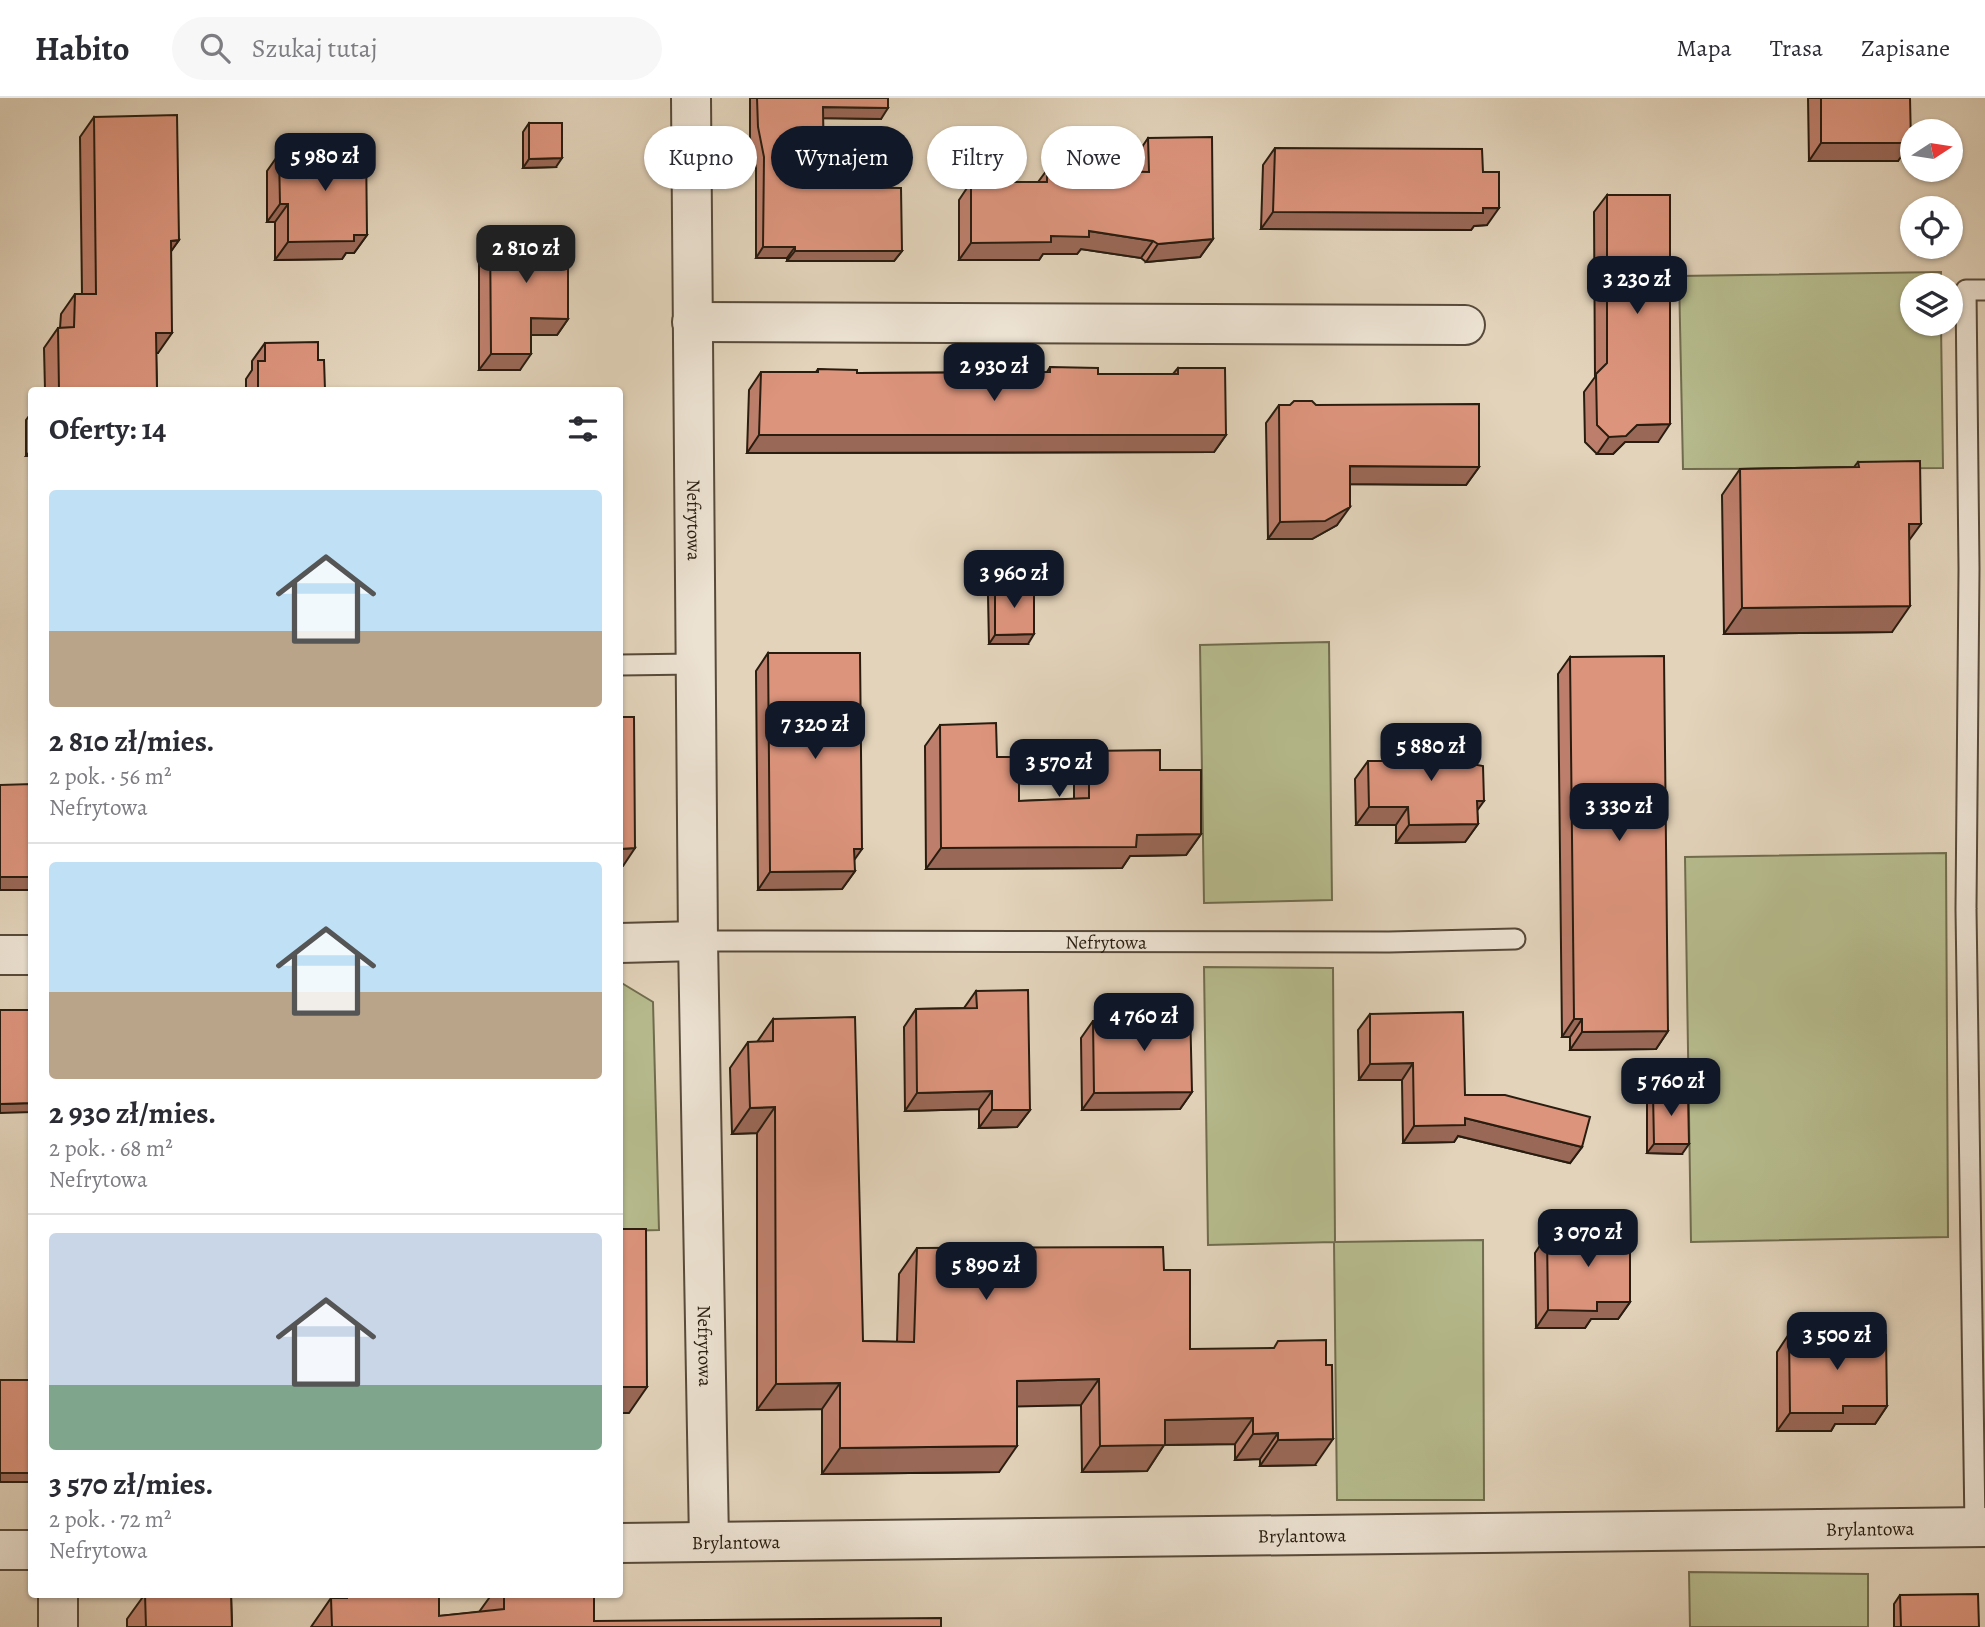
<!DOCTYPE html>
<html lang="pl">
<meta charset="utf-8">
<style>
body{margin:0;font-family:Alegreya,serif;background:#f7f7f7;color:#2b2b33;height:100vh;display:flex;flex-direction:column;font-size:26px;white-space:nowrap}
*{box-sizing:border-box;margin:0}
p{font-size:23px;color:#7c7c81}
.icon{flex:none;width:38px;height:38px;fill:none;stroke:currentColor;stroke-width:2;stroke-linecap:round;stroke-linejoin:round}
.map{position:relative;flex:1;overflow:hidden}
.sheet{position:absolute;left:28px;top:289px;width:595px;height:1211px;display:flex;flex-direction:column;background:#fff;border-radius:7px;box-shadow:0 2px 5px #0004}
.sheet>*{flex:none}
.top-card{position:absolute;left:644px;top:28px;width:665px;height:63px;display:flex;gap:14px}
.needle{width:46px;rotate:78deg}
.fabs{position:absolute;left:1900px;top:21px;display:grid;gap:14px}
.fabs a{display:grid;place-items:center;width:63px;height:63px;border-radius:50%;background:#fff;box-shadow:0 2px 5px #0004;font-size:35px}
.price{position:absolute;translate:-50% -60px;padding:0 16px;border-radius:14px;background:#111827;color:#fff;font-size:23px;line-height:46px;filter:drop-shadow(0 2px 4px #0008)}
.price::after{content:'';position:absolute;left:50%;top:42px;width:21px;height:16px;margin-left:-10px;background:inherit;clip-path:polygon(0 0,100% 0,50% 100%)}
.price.on{background:#222;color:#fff}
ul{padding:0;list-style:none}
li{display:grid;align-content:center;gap:14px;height:371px;padding:0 21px}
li+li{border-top:2px solid #e1e1e2}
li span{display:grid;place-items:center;height:217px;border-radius:7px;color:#555}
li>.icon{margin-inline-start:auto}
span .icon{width:126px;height:126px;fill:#fffc;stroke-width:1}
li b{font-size:30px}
h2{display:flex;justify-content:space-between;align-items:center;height:84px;padding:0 21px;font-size:30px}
.tag{padding:0 24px;border-radius:32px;background:#fff;box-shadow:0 2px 5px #0004;font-size:24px;line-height:63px}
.tag.on{background:#111827;color:#fff}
header{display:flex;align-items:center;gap:42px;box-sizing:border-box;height:98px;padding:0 35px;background:#fff;border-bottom:2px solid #e1e1e2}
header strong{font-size:33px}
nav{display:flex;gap:38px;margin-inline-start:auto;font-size:24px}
.search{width:490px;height:63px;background:#f7f7f7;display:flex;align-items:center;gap:18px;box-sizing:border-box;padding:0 24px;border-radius:38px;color:#7c7c81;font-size:26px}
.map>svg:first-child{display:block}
</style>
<header>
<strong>Habito</strong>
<div class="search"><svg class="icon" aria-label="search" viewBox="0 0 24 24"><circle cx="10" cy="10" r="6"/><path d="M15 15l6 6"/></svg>Szukaj tutaj</div>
<nav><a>Mapa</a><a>Trasa</a><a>Zapisane</a></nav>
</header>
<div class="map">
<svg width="1985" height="1529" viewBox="0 0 1985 1529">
<rect width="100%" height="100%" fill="#e2d3ba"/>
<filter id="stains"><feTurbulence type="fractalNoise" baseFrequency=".00286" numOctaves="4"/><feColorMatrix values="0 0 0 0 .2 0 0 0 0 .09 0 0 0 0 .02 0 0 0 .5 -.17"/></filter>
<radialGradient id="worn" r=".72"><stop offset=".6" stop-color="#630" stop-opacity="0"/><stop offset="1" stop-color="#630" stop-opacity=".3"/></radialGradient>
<path fill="#b6bb8d" stroke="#706c4e" stroke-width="2" d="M 1941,174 L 1941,187 L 1913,187 L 1913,226 L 1941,226 L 1943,370 L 1683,371 L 1679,178 Z
M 1329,544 L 1332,802 L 1204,805 L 1200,547 Z
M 1946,755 L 1948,1139 L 1691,1144 L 1685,759 Z
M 1204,869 L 1333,870 L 1335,1144 L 1483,1142 L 1484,1402 L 1337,1402 L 1334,1144 L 1208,1147 Z
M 620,884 L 653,904 L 659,1132 L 620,1133 Z
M 1689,1474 L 1868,1476 L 1868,1529 L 1690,1529 Z"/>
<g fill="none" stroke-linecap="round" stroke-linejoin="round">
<defs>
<g id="lane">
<path d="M 620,567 L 695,566"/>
<path id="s1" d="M 698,843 L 1389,844 L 1515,841"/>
<path d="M 1975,1429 L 1966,811 L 1969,471 L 1966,192 L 1985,192"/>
</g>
<g id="street">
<path id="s2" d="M 691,0 L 698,843 L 709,1443"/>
<path d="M 692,224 L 1465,227"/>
<path d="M 620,845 L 698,843"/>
<path d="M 0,857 L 32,857"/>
<path id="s3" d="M 620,1445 L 1985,1429"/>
<path d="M 0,1452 L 32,1452"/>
<path d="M 58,1496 L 58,1529"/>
</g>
</defs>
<use href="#lane" stroke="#574a3a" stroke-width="23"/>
<use href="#street" stroke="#574a3a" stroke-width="42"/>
<use href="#lane" stroke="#ece2d2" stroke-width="19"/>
<use href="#street" stroke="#ece2d2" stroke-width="38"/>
</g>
<path fill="#bd7f6b" stroke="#291d10" stroke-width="2" d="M 750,0 L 888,0 L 881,21 L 823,20 L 824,89 L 902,153 L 894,163 L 787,163 L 787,160 L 756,160 L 756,70 L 750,40 Z
M 1808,0 L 1910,0 L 1898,63 L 1809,63 Z
M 94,19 L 179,142 L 171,153 L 158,255 L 156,255 L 157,292 L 45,292 L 44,250 L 58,230 L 60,230 L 61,216 L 75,196 L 82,196 L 80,39 Z
M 529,25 L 556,69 L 523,70 L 523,34 Z
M 1148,40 L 1213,141 L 1200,159 L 1146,164 L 1141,160 L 1081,151 L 1077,156 L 1043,156 L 1039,162 L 959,162 L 959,102 L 971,84 L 1038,84 L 1047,72 L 1136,73 L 1136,58 Z
M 307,47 L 367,137 L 354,155 L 346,155 L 342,161 L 275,162 L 275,124 L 267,124 L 267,73 L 279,56 L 301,55 Z
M 1275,50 L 1483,74 L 1487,127 L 1474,128 L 1471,132 L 1261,131 L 1263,67 Z
M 1607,97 L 1658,344 L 1625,344 L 1613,356 L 1597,356 L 1585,344 L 1584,294 L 1595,279 L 1594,114 Z
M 490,131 L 568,221 L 557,237 L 531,237 L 520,272 L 479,272 L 479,147 Z
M 265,245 L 318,262 L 325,292 L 246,292 L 246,281 L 252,272 L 252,263 Z
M 1050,269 L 1098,276 L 1173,276 L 1178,270 L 1226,337 L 1214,354 L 747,355 L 749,292 L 761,274 L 816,274 L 818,271 L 857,275 L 1047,274 Z
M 1279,307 L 1316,307 L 1479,369 L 1466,387 L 1350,386 L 1337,427 L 1312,441 L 1268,441 L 1266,325 Z
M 32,314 L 32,358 L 26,358 L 26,322 Z
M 1858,364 L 1909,442 L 1892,534 L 1724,536 L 1722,397 L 1740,371 L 1854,369 Z
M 995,489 L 1028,546 L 989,546 L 988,498 Z
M 768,555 L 855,773 L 842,791 L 758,792 L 756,573 Z
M 1570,559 L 1668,933 L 1656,951 L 1570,952 L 1570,939 L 1562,939 L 1558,576 Z
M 940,627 L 997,659 L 1019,703 L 1074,701 L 1074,674 L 1089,653 L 1160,672 L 1201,736 L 1186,757 L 1130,758 L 1122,770 L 926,771 L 925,648 Z
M 1407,644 L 1477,712 L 1478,726 L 1465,744 L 1396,745 L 1396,727 L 1356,727 L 1355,681 L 1368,663 L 1395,663 Z
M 976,893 L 1030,1012 L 1017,1029 L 979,1030 L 979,1011 L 905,1013 L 904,929 L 916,911 L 964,910 Z
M 1148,908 L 1192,994 L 1180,1011 L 1082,1012 L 1081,940 L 1093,923 L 1138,922 Z
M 1370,916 L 1465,997 L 1582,1049 L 1570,1065 L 1458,1038 L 1454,1044 L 1403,1045 L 1402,982 L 1359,982 L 1358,932 Z
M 773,921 L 863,1243 L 897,1244 L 899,1176 L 917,1150 L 1164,1172 L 1190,1251 L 1315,1367 L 1260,1368 L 1260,1361 L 1235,1362 L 1235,1346 L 1164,1347 L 1147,1373 L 1082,1374 L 1081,1307 L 1017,1308 L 999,1374 L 822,1376 L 822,1311 L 757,1312 L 757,1035 L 732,1036 L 730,970 L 748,944 L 757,944 Z
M 1653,995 L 1682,1056 L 1647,1055 L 1647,1005 Z
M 1571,1128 L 1607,1138 L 1630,1204 L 1618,1221 L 1591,1221 L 1585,1230 L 1536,1230 L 1535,1155 L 1547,1137 L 1565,1137 Z
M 1789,1236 L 1887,1308 L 1875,1326 L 1835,1326 L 1831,1333 L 1777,1333 L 1777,1254 Z
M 145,1496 L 231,1496 L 232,1529 L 127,1529 L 127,1521 Z
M 336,1496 L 439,1496 L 439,1518 L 479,1514 L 492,1496 L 594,1496 L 594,1523 L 941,1529 L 311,1529 L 331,1500 L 333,1500 Z
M 1900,1497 L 1979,1529 L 1894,1529 L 1894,1506 Z"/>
<path fill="#9a6857" stroke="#291d10" stroke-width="2" d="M 823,9 L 888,10 L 881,21 L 816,20 Z
M 1821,45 L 1911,45 L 1898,63 L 1809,63 Z
M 562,60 L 556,69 L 523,70 L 529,61 Z
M 280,106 L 288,106 L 275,124 L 267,124 Z
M 1499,110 L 1487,127 L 1474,128 L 1471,132 L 1261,131 L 1273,114 Z
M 1089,133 L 1153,143 L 1141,160 L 1081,151 L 1077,156 L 1043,156 L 1039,162 L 959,162 L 971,145 L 1051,138 Z
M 354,137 L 367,137 L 354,155 L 346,155 L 342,161 L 275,162 L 288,144 Z
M 1213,141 L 1200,159 L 1146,164 L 1158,146 Z
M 179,142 L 165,162 L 171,143 Z
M 763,149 L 795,149 L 787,160 L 756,160 Z
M 795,153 L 902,153 L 894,163 L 787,163 Z
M 531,220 L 568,221 L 557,237 L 519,237 Z
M 156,235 L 172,235 L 158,255 L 142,255 Z
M 491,256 L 531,256 L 520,272 L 479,272 Z
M 1670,326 L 1658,344 L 1625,344 L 1613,356 L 1597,356 L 1609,339 L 1637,327 Z
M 759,337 L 1226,337 L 1214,354 L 747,355 Z
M 32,351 L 32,358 L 26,358 Z
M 1350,368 L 1479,369 L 1466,387 L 1337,386 Z
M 1350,409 L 1337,427 L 1312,441 L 1268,441 L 1280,424 Z
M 1909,426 L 1921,426 L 1902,452 Z
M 1910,508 L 1892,534 L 1724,536 L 1742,510 Z
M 1034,536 L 1028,546 L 989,546 L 995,537 Z
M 1477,703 L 1484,703 L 1471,721 Z
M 1369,709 L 1408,709 L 1396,727 L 1356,727 Z
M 1478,726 L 1465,744 L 1396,745 L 1409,727 Z
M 1201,736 L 1186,757 L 1130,758 L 1122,770 L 926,771 L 941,750 L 1137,737 Z
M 635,750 L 623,768 L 620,768 L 620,751 Z
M 854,751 L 862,751 L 850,768 Z
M 855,773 L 842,791 L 758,792 L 770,774 Z
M 0,779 L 32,779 L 32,790 L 30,792 L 0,792 Z
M 1574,921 L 1582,921 L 1570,939 L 1562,939 Z
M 1668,933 L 1656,951 L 1570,952 L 1582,934 Z
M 1413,965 L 1402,982 L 1359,982 L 1370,966 Z
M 992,993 L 979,1011 L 905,1013 L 917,995 Z
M 1192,994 L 1180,1011 L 1082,1012 L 1094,995 Z
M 32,1005 L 32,1014 L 0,1015 L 0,1006 Z
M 775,1009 L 757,1035 L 732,1036 L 750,1010 Z
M 992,1012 L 1030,1012 L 1017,1029 L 979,1030 Z
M 1465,1020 L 1582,1049 L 1570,1065 L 1458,1038 L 1454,1044 L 1403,1045 L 1414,1028 Z
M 1654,1046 L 1689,1046 L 1682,1056 L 1647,1055 Z
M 1597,1204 L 1630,1204 L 1618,1221 L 1591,1221 L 1585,1230 L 1536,1230 L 1548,1212 Z
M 1099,1281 L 1081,1307 L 998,1309 L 1017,1283 Z
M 840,1285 L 822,1311 L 757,1312 L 776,1286 Z
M 620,1289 L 647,1289 L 629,1315 L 620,1315 Z
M 1843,1308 L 1887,1308 L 1875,1326 L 1835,1326 L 1831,1333 L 1777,1333 L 1790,1315 Z
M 1253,1320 L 1235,1346 L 1164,1347 L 1147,1373 L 1082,1374 L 1100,1348 L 1165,1322 Z
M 1278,1335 L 1260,1361 L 1235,1362 L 1253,1336 Z
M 1333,1341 L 1315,1367 L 1260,1368 L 1278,1342 Z
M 1017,1348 L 999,1374 L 822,1376 L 840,1350 Z
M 0,1375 L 32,1375 L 32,1384 L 0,1384 Z"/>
<path fill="#dc947c" stroke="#291d10" stroke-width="2" d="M 757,0 L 888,0 L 888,10 L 823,9 L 824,89 L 901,90 L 902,153 L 795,153 L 795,149 L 763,149 L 764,59 L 758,29 Z
M 1821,0 L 1910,0 L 1911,45 L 1821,45 Z
M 177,17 L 179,142 L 171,143 L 172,235 L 156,235 L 157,292 L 59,292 L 58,230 L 74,229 L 75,196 L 96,196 L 94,19 Z
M 529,25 L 562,25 L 562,60 L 529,61 Z
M 1212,39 L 1213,141 L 1158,146 L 1153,143 L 1089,133 L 1089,139 L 1051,138 L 1051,144 L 971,145 L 971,84 L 1047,84 L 1047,72 L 1149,74 L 1148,40 Z
M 307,47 L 366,47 L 367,137 L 354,137 L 354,143 L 288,144 L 288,106 L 280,106 L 279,56 L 307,55 Z
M 1275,50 L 1482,51 L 1483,74 L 1499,74 L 1499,110 L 1483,110 L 1483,115 L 1273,114 Z
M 1607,97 L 1670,97 L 1670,326 L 1637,327 L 1626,338 L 1609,339 L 1597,327 L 1596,276 L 1607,265 Z
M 490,131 L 568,132 L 568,221 L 531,220 L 531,256 L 491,256 Z
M 318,244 L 318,262 L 324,262 L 325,292 L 258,292 L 258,263 L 265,263 L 265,245 Z
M 1050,269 L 1098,270 L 1098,276 L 1178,276 L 1178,270 L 1225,270 L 1226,337 L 759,337 L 761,274 L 818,274 L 818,271 L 857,272 L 857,275 L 1050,274 Z
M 1294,303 L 1312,303 L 1316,307 L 1479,306 L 1479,369 L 1350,368 L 1350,409 L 1325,423 L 1280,424 L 1279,307 L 1290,307 Z
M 1920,363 L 1921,426 L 1909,426 L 1910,508 L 1742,510 L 1740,371 L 1859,369 L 1858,364 Z
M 1034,488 L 1034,536 L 995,537 L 995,489 Z
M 768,555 L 860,555 L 862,751 L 854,751 L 855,773 L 770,774 Z
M 1664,558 L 1668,933 L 1582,934 L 1582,921 L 1574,921 L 1570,559 Z
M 620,619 L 634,619 L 635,750 L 620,751 Z
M 996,625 L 997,659 L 1019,659 L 1019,703 L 1089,700 L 1089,653 L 1160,652 L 1160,672 L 1201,672 L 1201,736 L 1137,737 L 1136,749 L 941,750 L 940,627 Z
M 1407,644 L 1476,644 L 1477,667 L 1483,668 L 1484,703 L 1477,703 L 1478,726 L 1409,727 L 1408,709 L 1369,709 L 1368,663 L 1407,663 Z
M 32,686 L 32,779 L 0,779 L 0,687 Z
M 1028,892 L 1030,1012 L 992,1012 L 992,993 L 917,995 L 916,911 L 977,910 L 976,893 Z
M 1148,908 L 1190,908 L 1192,994 L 1094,995 L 1093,923 L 1148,922 Z
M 0,912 L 32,912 L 32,1005 L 0,1006 Z
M 1463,914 L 1465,997 L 1505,997 L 1590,1019 L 1582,1049 L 1465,1020 L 1465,1027 L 1414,1028 L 1413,965 L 1370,966 L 1370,916 Z
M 855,919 L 863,1243 L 914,1244 L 917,1150 L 1163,1149 L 1164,1172 L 1190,1172 L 1190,1251 L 1274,1250 L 1278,1243 L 1326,1242 L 1326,1267 L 1332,1267 L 1333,1341 L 1278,1342 L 1278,1335 L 1253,1336 L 1253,1320 L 1165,1322 L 1165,1347 L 1100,1348 L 1099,1281 L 1017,1283 L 1017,1348 L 840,1350 L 840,1285 L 776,1286 L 775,1009 L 750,1010 L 748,944 L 773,943 L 773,921 Z
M 1653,995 L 1688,995 L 1689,1046 L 1654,1046 Z
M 1571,1128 L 1607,1128 L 1607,1138 L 1630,1138 L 1630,1204 L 1597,1204 L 1597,1213 L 1548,1212 L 1547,1137 L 1571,1137 Z
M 620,1131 L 646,1131 L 647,1289 L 620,1289 Z
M 1789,1236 L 1886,1237 L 1887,1308 L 1843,1308 L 1843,1315 L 1790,1315 Z
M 0,1282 L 32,1282 L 32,1375 L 0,1375 Z
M 145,1496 L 231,1496 L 232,1529 L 146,1529 Z
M 347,1496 L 439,1496 L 439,1518 L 504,1511 L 504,1496 L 594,1496 L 594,1523 L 941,1520 L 941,1529 L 332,1529 L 331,1500 L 347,1500 Z
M 1978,1496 L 1979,1529 L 1901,1529 L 1900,1497 Z"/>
<g text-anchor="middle" stroke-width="7" stroke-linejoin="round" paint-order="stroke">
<g font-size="19" fill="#291d10" stroke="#ece2d2">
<text dy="7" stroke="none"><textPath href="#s2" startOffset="422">Nefrytowa</textPath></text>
<text dy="7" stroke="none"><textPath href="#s1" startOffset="408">Nefrytowa</textPath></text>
<text dy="7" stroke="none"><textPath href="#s2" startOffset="1248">Nefrytowa</textPath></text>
<text dy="7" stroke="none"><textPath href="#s3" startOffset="1250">Brylantowa</textPath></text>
<text dy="7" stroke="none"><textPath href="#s3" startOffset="682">Brylantowa</textPath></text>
<text dy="7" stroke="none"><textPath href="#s3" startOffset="116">Brylantowa</textPath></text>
</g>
</g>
<rect width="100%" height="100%" filter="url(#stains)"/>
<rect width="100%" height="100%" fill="url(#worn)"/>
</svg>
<div class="fabs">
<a><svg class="needle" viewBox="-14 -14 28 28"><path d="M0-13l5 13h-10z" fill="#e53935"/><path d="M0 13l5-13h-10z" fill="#7c7c81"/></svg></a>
<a><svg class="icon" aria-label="locate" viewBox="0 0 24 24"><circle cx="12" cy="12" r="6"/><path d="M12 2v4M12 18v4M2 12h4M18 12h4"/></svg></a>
<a><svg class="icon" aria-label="layers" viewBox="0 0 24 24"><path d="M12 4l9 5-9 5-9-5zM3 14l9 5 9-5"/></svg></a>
</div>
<b class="price" style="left:325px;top:95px">5 980 zł</b>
<b class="price on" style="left:526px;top:187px">2 810 zł</b>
<b class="price" style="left:1637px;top:218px">3 230 zł</b>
<b class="price" style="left:994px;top:305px">2 930 zł</b>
<b class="price" style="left:1014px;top:512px">3 960 zł</b>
<b class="price" style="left:815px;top:663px">7 320 zł</b>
<b class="price" style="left:1431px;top:685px">5 880 zł</b>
<b class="price" style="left:1059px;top:701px">3 570 zł</b>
<b class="price" style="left:1619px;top:745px">3 330 zł</b>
<b class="price" style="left:1144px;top:955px">4 760 zł</b>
<b class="price" style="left:1671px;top:1020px">5 760 zł</b>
<b class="price" style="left:1588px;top:1171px">3 070 zł</b>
<b class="price" style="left:986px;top:1204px">5 890 zł</b>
<b class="price" style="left:1837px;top:1274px">3 500 zł</b>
<div class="top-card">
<a class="tag">Kupno</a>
<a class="tag on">Wynajem</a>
<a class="tag">Filtry</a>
<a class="tag">Nowe</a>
</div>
<section class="sheet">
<h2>Oferty: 14<svg class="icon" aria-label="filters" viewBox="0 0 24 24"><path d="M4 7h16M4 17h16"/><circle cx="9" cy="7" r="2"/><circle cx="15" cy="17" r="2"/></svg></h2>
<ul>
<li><span style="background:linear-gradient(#bfe0f5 65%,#b9a48a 0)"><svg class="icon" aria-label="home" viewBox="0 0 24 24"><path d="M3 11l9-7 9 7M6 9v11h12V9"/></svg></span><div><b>2 810 zł/mies.</b><p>2 pok. · 56 m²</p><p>Nefrytowa</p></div></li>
<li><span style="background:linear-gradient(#bfe0f5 60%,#b9a48a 0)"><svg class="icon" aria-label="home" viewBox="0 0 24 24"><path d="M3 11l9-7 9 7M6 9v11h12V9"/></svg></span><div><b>2 930 zł/mies.</b><p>2 pok. · 68 m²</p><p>Nefrytowa</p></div></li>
<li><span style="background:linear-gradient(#c9d6e8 70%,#7fa58c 0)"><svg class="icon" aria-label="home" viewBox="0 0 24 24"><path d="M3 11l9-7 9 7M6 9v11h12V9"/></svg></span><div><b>3 570 zł/mies.</b><p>2 pok. · 72 m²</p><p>Nefrytowa</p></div></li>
</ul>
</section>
</div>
